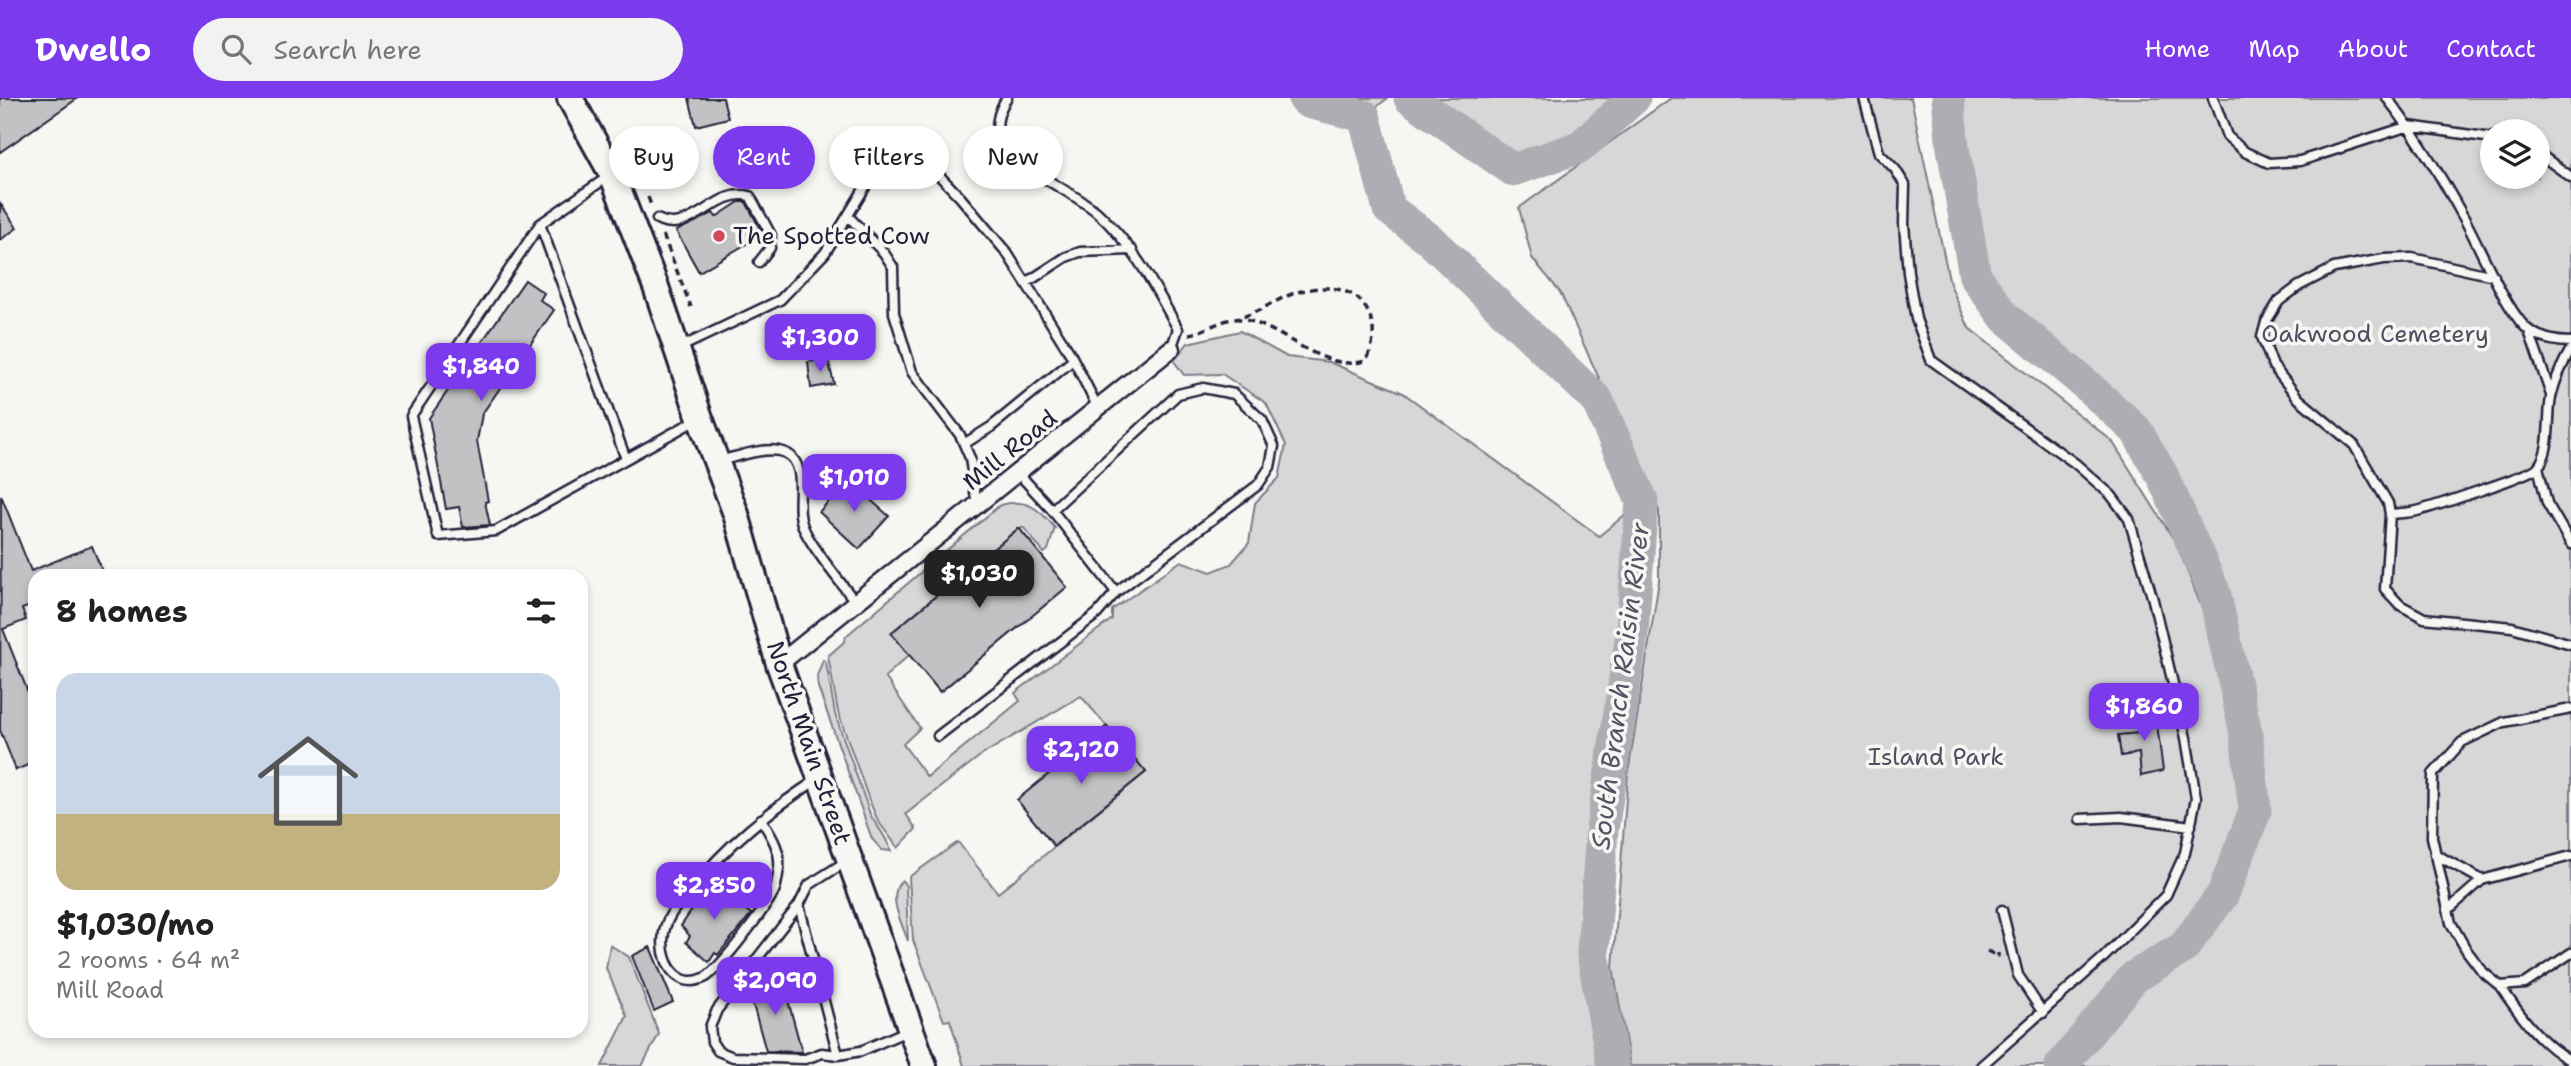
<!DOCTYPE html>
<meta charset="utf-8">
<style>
body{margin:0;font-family:"Shantell Sans",sans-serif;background:#f2f2f2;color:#222;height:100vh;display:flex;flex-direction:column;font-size:26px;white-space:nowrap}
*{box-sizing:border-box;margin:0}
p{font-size:23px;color:#767676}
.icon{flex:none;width:38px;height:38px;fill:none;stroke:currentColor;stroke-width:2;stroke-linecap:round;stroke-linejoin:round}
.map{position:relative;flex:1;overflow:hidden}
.details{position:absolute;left:28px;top:471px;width:560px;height:469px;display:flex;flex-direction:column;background:#fff;border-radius:21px;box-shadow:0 4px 10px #0003}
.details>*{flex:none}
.top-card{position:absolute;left:609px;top:28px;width:665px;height:63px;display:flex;gap:14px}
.tools{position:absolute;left:2480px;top:21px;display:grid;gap:14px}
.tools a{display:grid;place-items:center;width:70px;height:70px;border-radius:50%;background:#fff;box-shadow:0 4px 10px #0003;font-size:35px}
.price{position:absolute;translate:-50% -60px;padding:0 16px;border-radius:14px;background:#7c3aed;color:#fff;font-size:23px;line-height:46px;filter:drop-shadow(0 2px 4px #0008)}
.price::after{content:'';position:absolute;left:50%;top:42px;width:21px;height:16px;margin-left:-10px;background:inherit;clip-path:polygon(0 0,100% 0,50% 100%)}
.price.active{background:#222;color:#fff}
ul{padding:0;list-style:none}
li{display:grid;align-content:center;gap:14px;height:371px;padding:0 28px}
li+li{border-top:2px solid #e0e0e0}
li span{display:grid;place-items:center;height:217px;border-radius:21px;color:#555}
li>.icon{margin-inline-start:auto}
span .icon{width:126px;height:126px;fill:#fffc;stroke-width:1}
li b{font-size:30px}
h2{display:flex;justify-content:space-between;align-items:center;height:84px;padding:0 28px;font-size:30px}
.pill{padding:0 24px;border-radius:32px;background:#fff;box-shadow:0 4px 10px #0003;font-size:24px;line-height:63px}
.pill.active{background:#7c3aed;color:#fff}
header{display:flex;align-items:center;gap:42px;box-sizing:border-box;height:98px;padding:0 35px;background:#7c3aed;color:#fff}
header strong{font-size:33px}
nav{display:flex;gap:38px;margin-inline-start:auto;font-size:24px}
.search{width:490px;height:63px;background:#f2f2f2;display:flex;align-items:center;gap:18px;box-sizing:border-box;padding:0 24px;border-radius:38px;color:#767676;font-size:26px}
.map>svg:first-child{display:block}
</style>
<header>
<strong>Dwello</strong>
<div class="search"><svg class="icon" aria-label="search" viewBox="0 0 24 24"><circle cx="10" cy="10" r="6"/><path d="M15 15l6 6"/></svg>Search here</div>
<nav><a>Home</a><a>Map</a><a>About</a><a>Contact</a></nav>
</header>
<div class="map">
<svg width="2571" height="968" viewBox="0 0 2571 968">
<rect width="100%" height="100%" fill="#f6f6f2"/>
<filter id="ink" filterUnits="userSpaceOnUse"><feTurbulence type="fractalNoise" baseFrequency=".0143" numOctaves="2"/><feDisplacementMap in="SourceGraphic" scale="14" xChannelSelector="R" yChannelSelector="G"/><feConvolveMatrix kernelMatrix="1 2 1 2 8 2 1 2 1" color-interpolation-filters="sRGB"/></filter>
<g filter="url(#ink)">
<path fill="#d7d7d7" stroke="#7c7c89" stroke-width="2" fill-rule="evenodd" d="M 1304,0 L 1388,0 L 1364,18 L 1308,4 Z
M 1410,0 L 1634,0 L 1580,49 L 1513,72 Z
M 1671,0 L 1911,0 L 1950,186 L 1969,230 L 2112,343 L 2176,445 L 2220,556 L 2242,644 L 2249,712 L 2235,756 L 2165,861 L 2183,850 L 2223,796 L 2254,713 L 2246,635 L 2214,494 L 2163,379 L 2136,333 L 2005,219 L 1975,178 L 1950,0 L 2571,0 L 2571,968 L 1630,968 L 1613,869 L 1628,675 L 1659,483 L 1659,413 L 1560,194 L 1532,160 L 1519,110 ZM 2492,33 L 2538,33 L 2538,79 L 2492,79 Z
M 1240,233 L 1287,259 L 1329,264 L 1403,295 L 1599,438 L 1642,403 L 1632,535 L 1602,732 L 1593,856 L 1613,968 L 964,968 L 950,922 L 944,923 L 913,842 L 909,779 L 958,744 L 998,795 L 1146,674 L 1081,598 L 980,658 L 906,716 L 916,731 L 898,750 L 878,723 L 869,702 L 838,614 L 828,558 L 845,543 L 846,538 L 1000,407 C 1026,400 1039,410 1055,430 L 1048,452 L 1044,455 L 1024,430 L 1019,430 L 892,534 L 909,557 L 885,579 L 920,630 L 903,646 L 927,679 L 1020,603 L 1015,595 L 1112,521 L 1112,512 L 1181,463 L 1211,474 L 1231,466 L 1249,445 L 1255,405 L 1279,380 L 1286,347 L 1266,305 L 1222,276 L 1184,277 L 1174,263 L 1188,245 Z
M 823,562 L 826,564 L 835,616 L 870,716 C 877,729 887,739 891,753 L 882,752 L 872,741 L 818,589 L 817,578 Z
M 902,782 L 906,788 L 908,843 C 902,825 886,798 902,782 Z
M 610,847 L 629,859 L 659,936 L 642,968 L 602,968 L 627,918 L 606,870 Z"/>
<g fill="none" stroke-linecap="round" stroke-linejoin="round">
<path stroke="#adadb3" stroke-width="33" d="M 1304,0 L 1308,4 L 1364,18
M 1410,0 L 1513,72 L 1580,49 L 1634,0
M 1948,0 L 1953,50 L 1975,178 L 2005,219 L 2084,285 L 2136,332 L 2163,379 L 2214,494 L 2246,635 L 2255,713 L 2223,796 L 2183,850 L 2134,879 L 2061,968
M 1364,18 L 1389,111 L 1429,141 L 1597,302 L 1642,403 L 1632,535 L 1602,732 L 1593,856 L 1613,968"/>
</g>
<path fill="#c2c2c4" stroke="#22223b" stroke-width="2" d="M 0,0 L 78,0 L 0,54 Z
M 689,0 L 723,0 L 728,20 L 696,28 Z
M 739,104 L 746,104 L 763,136 L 699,174 L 676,133 L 713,115 L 716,119 Z
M 0,105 L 17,130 L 0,142 Z
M 525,182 L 544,195 L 540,202 L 554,212 L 482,316 L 477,343 L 488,403 L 485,404 L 490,427 L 463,429 L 459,409 L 446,411 L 429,320 Z
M 828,261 L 834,286 L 811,290 L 808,264 Z
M 848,382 L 889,418 L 859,451 L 819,414 Z
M 1,397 L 31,473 L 92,448 L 104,478 L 35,478 L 35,506 L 22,511 L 26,522 L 3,531 L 35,612 L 35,664 L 16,672 L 0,632 Z
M 1019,430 L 1067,489 L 940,594 L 891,535 Z
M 2155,611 L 2163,673 L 2141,678 L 2139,655 L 2121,658 L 2118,637 L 2139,635 L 2136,613 Z
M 1107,628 L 1146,674 L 1054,748 L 1017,702 Z
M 711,784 L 751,816 L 718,857 L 715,855 L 709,864 L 686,844 L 690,838 L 681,828 Z
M 650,849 L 673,904 L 654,913 L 632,858 Z
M 782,880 L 802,954 L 766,953 L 748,889 Z"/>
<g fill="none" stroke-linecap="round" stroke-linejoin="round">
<defs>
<path id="lane" d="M 1007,0 C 998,13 993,31 1002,46 C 1015,69 1076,95 1098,115 C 1134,148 1155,189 1178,231 L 1171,251
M 1864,0 L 1879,55 L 1895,71 L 1905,87 L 1904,126 L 1908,175 L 1916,221 L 1931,262 L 2076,366 L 2111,397 L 2129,421 L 2153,502 L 2186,640 L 2196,700 L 2185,755 L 2166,797 L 2102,861 L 1981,968
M 2213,0 L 2227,38 L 2245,54 L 2269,65 L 2300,63 L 2409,28 L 2492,40
M 2387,0 C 2417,38 2442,80 2465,122 C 2479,147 2509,219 2530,233 C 2542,241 2557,244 2571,244
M 2538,55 L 2571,79
M 609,78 L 540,126 L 411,318 L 438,438 L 496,433 L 698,321
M 848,118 L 884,155 L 893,169 L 894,215 L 912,274 L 960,337 L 970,360 L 977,408
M 657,121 C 692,139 715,89 750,98 L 771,137 L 770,150 L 759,164
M 540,126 L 626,361
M 2494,178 L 2412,160 L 2384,161 L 2334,170 L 2299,188 L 2279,203 L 2266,224 L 2262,239 L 2273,268 L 2299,301 L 2354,347 L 2388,405 L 2390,416 C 2399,415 2409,415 2417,413 C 2432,409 2533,376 2538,369 C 2553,351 2546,316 2552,295 C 2556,279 2563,265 2571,251
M 1026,185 L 1066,159 L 1080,154 L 1132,152
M 2529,233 L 2551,297
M 679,250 L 780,202 L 825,155 L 878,68 L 902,58 L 930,68 L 960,99 L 1007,155 L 1071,257 L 1098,310
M 964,346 L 991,329 L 1073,262
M 718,363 C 751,356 801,333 800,388 C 800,405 797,419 806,435 C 818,458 840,483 856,505
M 2538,369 L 2547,405 L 2571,446
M 1018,375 L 1052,412
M 2390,416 L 2385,491 L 2400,507 L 2424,520 L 2512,529 L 2571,546
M 2571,611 L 2504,624 L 2462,644 L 2433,676 L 2432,739 L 2451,825 L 2467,853 L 2483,874 L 2500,888 L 2525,886 L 2571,855
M 938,638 L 1097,516 L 1116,494 L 1258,387 L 1270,369 L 1274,348 L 1262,322 L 1234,296 L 1203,290 L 1178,296 L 1052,412 L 1116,494
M 761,721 C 770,736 781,751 779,770 C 778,776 777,785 775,791 C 768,808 721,869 706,879 C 702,881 695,883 691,883 C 680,883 671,874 667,864 C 661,850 662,832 670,818 C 675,809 683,801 690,793 C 726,747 769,713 818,681
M 2080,721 L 2121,719 L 2191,728
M 2435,756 L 2482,782 L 2571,758
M 847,763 L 809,787 L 799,807 L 838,957 L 861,953 L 909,932
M 799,807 L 717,912 L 710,929 L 712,944 L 718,953 L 733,959 L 805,961 L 822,955 L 838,957
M 2002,812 L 2018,877 L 2043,915
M 2448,812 L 2482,782
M 2500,888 C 2519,916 2540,946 2571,963"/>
<path id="street" d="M 779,566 L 1171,251"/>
<path id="primary" d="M 570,0 L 612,76 L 656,189 L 700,320 L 736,416 L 779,566 L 924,968"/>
</defs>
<use href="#lane" stroke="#22223b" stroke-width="13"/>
<use href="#street" stroke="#22223b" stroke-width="21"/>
<use href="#primary" stroke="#22223b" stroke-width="30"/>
<path stroke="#22223b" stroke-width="3.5" stroke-dasharray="7 5" stroke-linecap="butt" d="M 648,99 L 652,110
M 663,137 L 691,209
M 1189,236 C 1205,234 1223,219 1240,221 C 1280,226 1323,276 1365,263 C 1374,250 1376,231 1369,216 C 1357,188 1324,186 1298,194 C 1277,200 1260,215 1238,220
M 1987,853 L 1998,858 L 1998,855"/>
<use href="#lane" stroke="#f6f6f2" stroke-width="8"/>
<use href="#street" stroke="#f6f6f2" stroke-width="16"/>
<use href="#primary" stroke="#f6f6f2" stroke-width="24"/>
</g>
</g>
<circle fill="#d1495b" stroke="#f6f6f2" stroke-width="2.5" cx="719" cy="138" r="7"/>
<g text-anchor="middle" stroke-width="7" stroke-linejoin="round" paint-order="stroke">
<g font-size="24" fill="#22223b" stroke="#f6f6f2" text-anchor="start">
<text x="733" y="146">The Spotted Cow</text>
</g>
<g font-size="24" fill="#4f4f62" stroke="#f6f6f2">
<text x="2375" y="244">Oakwood Cemetery</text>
<text x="1936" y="667">Island Park</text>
</g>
<g font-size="24" fill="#22223b" stroke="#f6f6f2">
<text transform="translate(1010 352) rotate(-39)" y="8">Mill Road</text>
<text transform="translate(809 645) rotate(71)" y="8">North Main Street</text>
</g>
<g font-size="26" font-style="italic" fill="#535365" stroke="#f6f6f2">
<text transform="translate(1620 588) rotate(-83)" y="9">South Branch Raisin River</text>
</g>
</g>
</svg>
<div class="tools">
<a><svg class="icon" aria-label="layers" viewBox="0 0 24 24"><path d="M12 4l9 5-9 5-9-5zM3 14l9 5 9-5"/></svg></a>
</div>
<b class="price" style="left:820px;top:276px">$1,300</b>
<b class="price" style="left:481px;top:305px">$1,840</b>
<b class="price" style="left:854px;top:416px">$1,010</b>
<b class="price active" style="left:979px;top:512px">$1,030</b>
<b class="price" style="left:2144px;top:645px">$1,860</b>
<b class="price" style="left:1081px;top:688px">$2,120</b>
<b class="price" style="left:714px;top:824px">$2,850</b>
<b class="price" style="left:775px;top:919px">$2,090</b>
<div class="top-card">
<a class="pill">Buy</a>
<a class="pill active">Rent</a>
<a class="pill">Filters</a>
<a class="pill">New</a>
</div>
<section class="details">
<h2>8 homes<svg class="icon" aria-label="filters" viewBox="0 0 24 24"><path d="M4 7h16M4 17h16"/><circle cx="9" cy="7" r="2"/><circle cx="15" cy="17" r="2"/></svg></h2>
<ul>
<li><span style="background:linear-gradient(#c9d6e8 65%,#c2b280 0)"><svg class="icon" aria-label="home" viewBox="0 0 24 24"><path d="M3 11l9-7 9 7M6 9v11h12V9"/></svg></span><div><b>$1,030/mo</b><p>2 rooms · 64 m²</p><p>Mill Road</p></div></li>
</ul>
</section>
</div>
